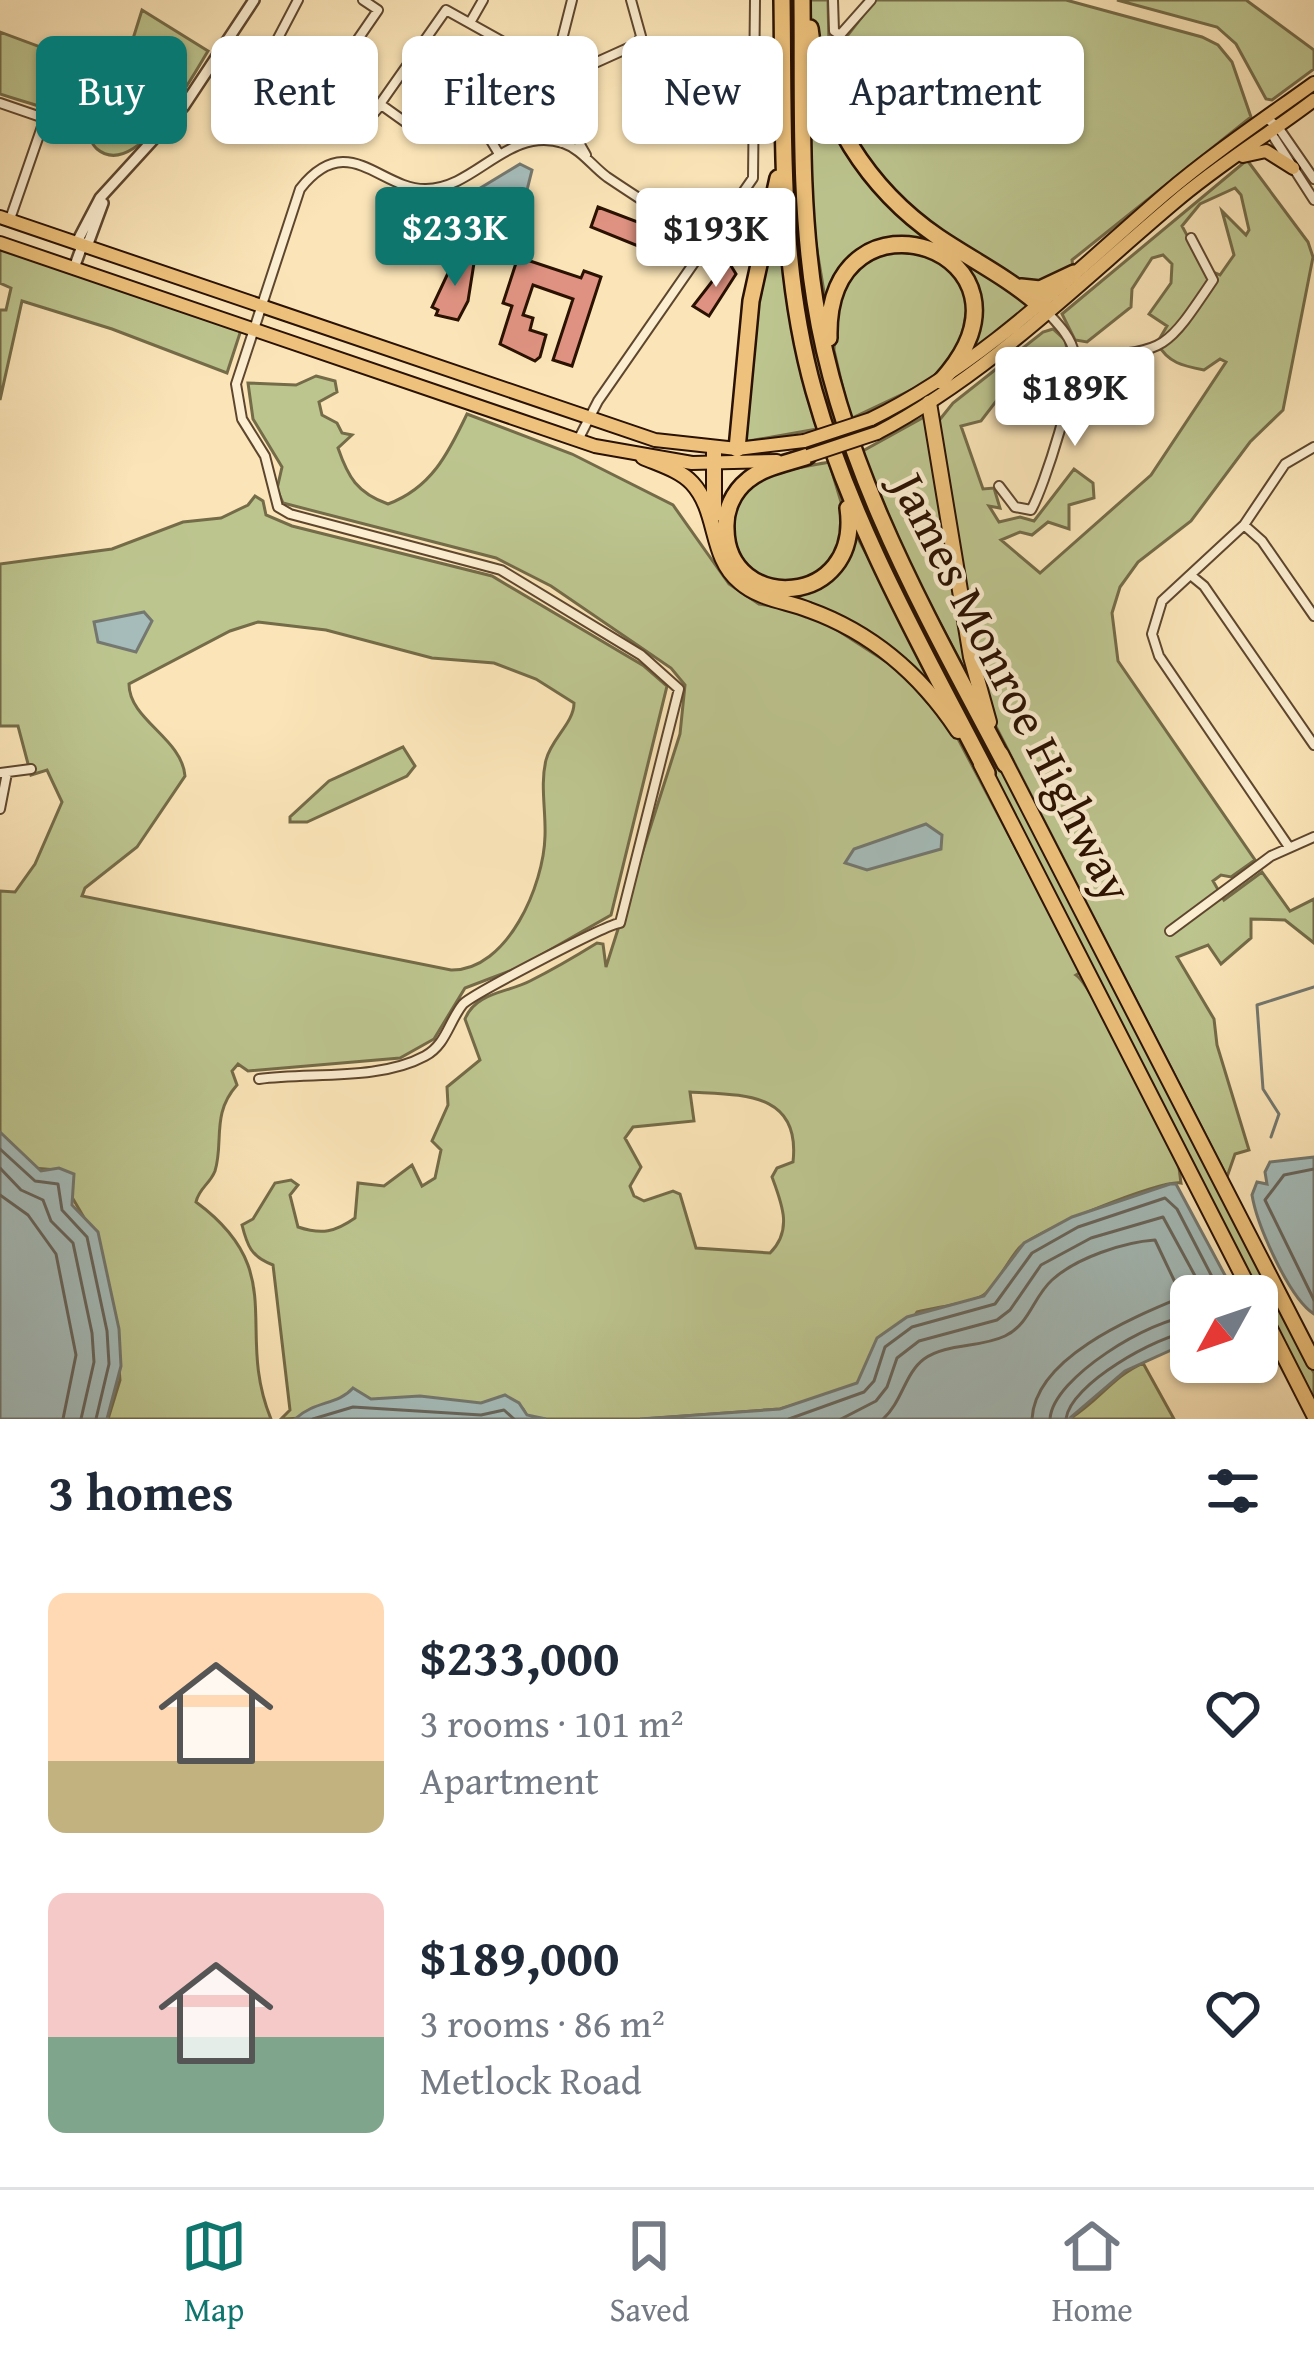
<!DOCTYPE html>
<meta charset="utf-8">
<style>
body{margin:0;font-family:"Gentium Book Plus",serif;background:#f6f6f7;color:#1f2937;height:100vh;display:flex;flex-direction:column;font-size:45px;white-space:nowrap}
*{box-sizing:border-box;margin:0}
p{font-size:39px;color:#747a83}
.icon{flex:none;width:66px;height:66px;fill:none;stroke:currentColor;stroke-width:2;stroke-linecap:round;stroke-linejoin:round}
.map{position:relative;height:1419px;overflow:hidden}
.details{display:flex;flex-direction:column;background:#fff;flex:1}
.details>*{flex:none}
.banner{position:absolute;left:36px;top:36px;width:1242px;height:108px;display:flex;gap:24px}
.needle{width:78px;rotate:230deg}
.buttons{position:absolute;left:1170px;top:1275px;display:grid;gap:24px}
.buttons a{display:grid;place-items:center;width:108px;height:108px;border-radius:18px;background:#fff;box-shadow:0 3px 9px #0004;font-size:60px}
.price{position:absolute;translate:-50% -102px;padding:0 27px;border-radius:12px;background:#fff;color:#222;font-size:39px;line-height:78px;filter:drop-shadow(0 3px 6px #0008)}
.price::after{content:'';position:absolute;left:50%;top:72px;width:36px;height:27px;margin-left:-18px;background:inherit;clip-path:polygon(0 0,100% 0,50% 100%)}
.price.current{background:#0f766e;color:#fff}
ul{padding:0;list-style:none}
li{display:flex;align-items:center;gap:36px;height:300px;padding:0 48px}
li span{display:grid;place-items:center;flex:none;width:336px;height:240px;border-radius:18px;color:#555}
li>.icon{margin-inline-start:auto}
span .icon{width:144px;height:144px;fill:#fffc;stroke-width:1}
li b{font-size:51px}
h2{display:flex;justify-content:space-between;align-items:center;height:144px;padding:0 48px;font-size:51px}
.pill{padding:0 42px;border-radius:18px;background:#fff;box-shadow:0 3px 9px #0004;font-size:42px;line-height:108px}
.pill.current{background:#0f766e;color:#fff}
.tabs{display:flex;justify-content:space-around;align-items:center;height:168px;border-top:3px solid #e0e1e3;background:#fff;font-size:33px;color:#747a83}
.tabs a{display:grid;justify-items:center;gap:6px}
.tabs .current{color:#0f766e}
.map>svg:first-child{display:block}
</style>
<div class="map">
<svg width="1314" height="1419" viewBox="0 0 1314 1419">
<rect width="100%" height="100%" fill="#fbe5b8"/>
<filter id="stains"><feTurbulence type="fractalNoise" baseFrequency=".00167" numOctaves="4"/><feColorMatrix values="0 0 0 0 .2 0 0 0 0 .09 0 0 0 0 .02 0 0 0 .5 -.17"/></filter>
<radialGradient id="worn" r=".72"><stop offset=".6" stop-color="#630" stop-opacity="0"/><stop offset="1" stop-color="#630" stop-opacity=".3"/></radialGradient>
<path fill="#bdc58f" stroke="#746b48" stroke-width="3" fill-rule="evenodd" d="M 788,0 L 797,0 L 799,176 L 848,452 L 1093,945 L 1314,1373 L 1314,1405 L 886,565 C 854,488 821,412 805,330 C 785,222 790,110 788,0 Z
M 810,0 L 828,0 L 829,45 L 837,49 L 875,0 L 1066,0 L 1202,37 L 1218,45 L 1232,62 L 1251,117 L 1072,260 L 1073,267 L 1051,282 L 1014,281 L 900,202 L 846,133 L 811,28 Z
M 1117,0 L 1246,0 L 1314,50 L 1314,69 L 1272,100 L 1266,99 L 1236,44 L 1217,27 Z
M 142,10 L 208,51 C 192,77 136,182 97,149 C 90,143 89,132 80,126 C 58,109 26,103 0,94 L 0,32 L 121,77 Z
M 808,50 L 829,111 L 933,242 L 902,238 L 870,247 L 828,316 L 811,214 Z
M 1247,160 L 1308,242 L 1313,257 L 1283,410 L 1250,442 L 1191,521 L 1138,562 L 1120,587 L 1112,613 L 1118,661 L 1255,860 L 1231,877 L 1221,875 L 1213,881 L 1224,900 L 1262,872 L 1290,911 L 1314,899 L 1314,943 L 1285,920 L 1251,919 L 1251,938 L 1221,964 L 1208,945 L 1177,957 L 1214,1019 L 1217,1045 L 1249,1150 L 1235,1154 L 1227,1177 L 990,715 L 979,682 L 937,423 L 953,403 L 1043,332 L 1053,329 L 1065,340 L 1068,353 L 1046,350 L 1024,365 L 981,421 L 961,426 L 983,489 L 994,488 L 1000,508 L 989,506 L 999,522 L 1020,517 L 1034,521 L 1074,469 L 1093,483 L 1094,498 L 1069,505 L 1069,529 L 1048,522 L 1032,535 L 1020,532 L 1001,540 L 1040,573 L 1151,475 L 1226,362 L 1220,359 L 1204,370 C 1183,366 1168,363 1157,343 L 1167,326 L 1149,314 L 1171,283 L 1172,264 L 1163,255 L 1152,258 L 1132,289 L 1131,307 L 1087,342 L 1075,340 L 1062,314 ZM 1235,188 L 1241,195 L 1249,230 L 1246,235 L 1222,211 L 1234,255 L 1220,275 L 1205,269 L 1182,226 L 1200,204 Z
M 777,196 L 788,308 L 817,429 L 743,442 L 754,303 Z
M 907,246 L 951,265 L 969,295 L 959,355 L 928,382 L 850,419 L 834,350 L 836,300 L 864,259 Z
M 0,249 L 241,330 L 227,373 L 112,329 L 22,301 L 0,400 L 0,310 L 6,310 L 11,288 L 0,283 Z
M 955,259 L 1021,293 L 1029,307 L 967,356 C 984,316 973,296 955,259 Z
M 316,376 L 335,381 L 337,392 L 319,402 L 322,415 L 337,423 L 342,433 L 352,435 L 338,448 C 348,477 357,493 388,504 C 431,488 448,454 467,414 L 572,454 L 673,505 L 729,584 L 759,604 L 795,610 L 831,626 L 899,670 L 956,735 L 1081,972 L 1076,975 C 1094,987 1160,1128 1178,1160 L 1181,1183 C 1161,1179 1038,1230 1020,1247 C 1007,1260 996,1290 980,1297 C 961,1305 936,1307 917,1312 L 854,1409 L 817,1398 L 780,1409 L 643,1419 L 541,1419 L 527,1416 L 523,1409 L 281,1419 L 290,1410 L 273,1265 C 251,1257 247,1245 242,1225 L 253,1219 L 275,1183 L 291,1180 L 298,1185 L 290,1195 L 298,1227 C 322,1235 335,1232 355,1218 L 358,1183 L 384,1186 L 412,1165 L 422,1186 L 435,1178 L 441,1150 L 432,1141 L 448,1105 L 447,1087 L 480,1060 L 465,1019 C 476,992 507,993 530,981 C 552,970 576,956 597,943 L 603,944 L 606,967 L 680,734 L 685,685 L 671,668 L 551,586 L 496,558 L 283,503 L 277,489 L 282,467 L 253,419 L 248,383 L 296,385 ZM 690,1092 C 741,1095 801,1091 793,1162 L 777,1168 L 772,1177 C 782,1204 793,1230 770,1253 L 696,1248 L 680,1194 L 673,1191 L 644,1201 L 634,1196 L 630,1186 L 641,1167 L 625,1138 L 633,1127 L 694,1121 Z
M 926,416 L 976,691 L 915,576 L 861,452 Z
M 829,462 L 848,525 L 824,574 C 811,578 791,587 778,584 C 733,574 713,508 756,482 C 777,469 805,467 829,462 Z
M 255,496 L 263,501 L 266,515 L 292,526 L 492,576 L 644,666 L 667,686 L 611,915 L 520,967 L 465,988 L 434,1039 L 400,1058 L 248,1071 L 238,1064 L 232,1071 L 237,1085 C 211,1114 224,1142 215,1171 C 210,1184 199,1188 196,1202 C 291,1272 234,1329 271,1419 L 108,1419 L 120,1380 L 114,1309 L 96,1238 L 56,1170 L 33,1168 L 0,1138 L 0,891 L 15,892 L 35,864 L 62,802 L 47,770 L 31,775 L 18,726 L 0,726 L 0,564 L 112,549 L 183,522 L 221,518 L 248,505 ZM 258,622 L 326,630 L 432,658 L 494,663 L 536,679 L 574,703 C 574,723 551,739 546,760 C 540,784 546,811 545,836 C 544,884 508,971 451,970 L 82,896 L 85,888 L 137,847 L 185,776 C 182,738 129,720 129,684 L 230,631 Z
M 855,533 L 936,683 L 932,692 L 916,675 L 796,599 L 842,567 Z
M 403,747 L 415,766 L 407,776 L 307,822 L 290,822 L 290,817 L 329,781 Z
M 1143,1363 L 1174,1419 L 1069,1419 C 1097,1403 1113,1376 1143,1363 Z"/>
<path fill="#a5bcba" stroke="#747870" stroke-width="3" d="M 520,164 L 532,170 L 522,210 L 509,215 L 476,202 L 472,193 Z
M 144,612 L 152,621 L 136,652 L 98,642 L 94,622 Z
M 926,824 L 942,835 L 941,849 L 867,870 L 845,863 L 854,849 Z
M 0,1132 L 41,1171 L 59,1168 L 74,1174 L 72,1205 L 98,1232 L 119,1329 L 121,1366 L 107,1419 L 0,1419 Z
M 1314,1157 L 1314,1314 C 1289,1298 1257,1225 1252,1195 L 1257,1182 L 1267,1184 L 1265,1172 L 1270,1162 Z
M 1170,1184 L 1176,1184 L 1227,1279 L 1234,1283 L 1236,1296 L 1191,1296 L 1191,1341 L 1125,1371 L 1069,1419 L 640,1419 L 780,1409 L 857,1383 L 877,1338 L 907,1317 L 984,1296 L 1024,1243 L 1072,1217 Z
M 353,1388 L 371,1399 L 420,1396 L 481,1403 L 505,1395 L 519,1403 L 527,1415 L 546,1419 L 295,1419 C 314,1401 338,1405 353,1388 Z"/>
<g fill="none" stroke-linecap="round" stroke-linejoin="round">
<path stroke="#68665d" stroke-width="3" d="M 0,1149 L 35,1181 L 58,1184 L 62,1210 L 87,1237 L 107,1331 L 109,1364 L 96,1419
M 0,1168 L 21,1190 L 43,1200 L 51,1221 L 73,1243 L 92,1333 L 94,1362 L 81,1419
M 1314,1169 L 1284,1175 L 1265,1200 L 1314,1300
M 0,1195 L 28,1215 L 56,1254 L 76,1355 L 63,1419
M 313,1419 L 353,1407 L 481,1415 L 504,1410 L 514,1419
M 789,1419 L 864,1392 L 874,1381 L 885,1347 L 912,1327 L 995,1304 L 1032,1253 L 1078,1227 L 1165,1198 L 1177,1209 L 1222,1296
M 841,1419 L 876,1401 L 887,1387 L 897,1358 L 919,1341 L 997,1320 L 1010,1310 L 1041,1265 L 1091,1238 L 1163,1217 L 1206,1296
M 883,1419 C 902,1402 905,1373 924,1359 C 946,1343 980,1348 1005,1336 C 1030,1324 1033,1297 1052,1280 C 1076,1258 1124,1242 1155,1240 L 1182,1297 C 1134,1317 1035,1357 1032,1419
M 1050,1419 C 1053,1377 1151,1319 1191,1316
M 1066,1419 C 1070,1384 1157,1336 1191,1331"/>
<path stroke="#747870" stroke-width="3" d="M 1271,1137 L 1279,1114 L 1263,1089 L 1257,1005 L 1314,987"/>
</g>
<path fill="#df9281" stroke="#2a1100" stroke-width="3" d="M 598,207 L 651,227 L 643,248 L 591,227 Z
M 457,254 L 474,263 L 468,301 L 458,320 L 436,315 L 438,310 L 432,307 Z
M 518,257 L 581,278 L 584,271 L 601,277 L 572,366 L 553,360 L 573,299 L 533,285 L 523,315 L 533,318 L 530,330 L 546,335 L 540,357 L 535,361 L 500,344 L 512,306 L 503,303 Z
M 728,261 L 736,274 L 709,316 L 693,306 Z"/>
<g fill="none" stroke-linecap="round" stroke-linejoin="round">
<defs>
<path id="minor" d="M 833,0 L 834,31 L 840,35 L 871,0
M 446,10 L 507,44 L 503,87 L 472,109 L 422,134 L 380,104 Z
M 471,21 L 483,0
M 356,42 L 378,10 L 363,0
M 224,45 L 252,66 L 265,63 L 298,0
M 265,63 L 300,63
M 555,81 L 637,44 L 641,36 L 631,0
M 0,103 L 73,128
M 472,109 L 499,154
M 1265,117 L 1278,127 L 1314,179
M 567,122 L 586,155
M 1269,130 L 1314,200
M 353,137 L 380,106
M 562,143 L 566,127 L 555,67 L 572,0
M 10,219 L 45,118
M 1075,358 C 1166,350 1162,356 1213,280 L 1191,238
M 578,440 L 598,401 L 753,178 L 755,0
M 999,486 L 1015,507 L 1031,510 C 1044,488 1079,377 1074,353 C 1071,337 1059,325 1048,313
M 1244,525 L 1262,541 L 1314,616
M 1193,577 L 1204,586 L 1314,745
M 0,773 L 31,769
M 0,809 L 7,773
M 1289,847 L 1159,656 L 1152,634 L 1162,601 L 1244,525 L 1285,464 L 1314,447
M 1170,931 L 1271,856 L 1314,837
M 259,1079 C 310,1072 379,1081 425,1056 C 446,1045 449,1021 463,1004 C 473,994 607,924 620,923 L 679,689 L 641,655 L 501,570 L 290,514 L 278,507 L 265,456 L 242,419 L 236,384 L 300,189 C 348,128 380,190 426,189 C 477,188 507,126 563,143 C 581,149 592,166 607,177 C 641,200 675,221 709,244"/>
<path id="tertiary" d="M 82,246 L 89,241 L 103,203
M 74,268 L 82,246 L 79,238 L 100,198 L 184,106 L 254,0"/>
<path id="primary" d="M 1243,156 L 1266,151 L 1293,168
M 0,217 L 655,440 L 737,449 L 804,441
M 0,243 L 595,446 L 692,463 L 777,461
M 871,419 C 983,364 1071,275 1165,194 C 1212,154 1264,119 1314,83
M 877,433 C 989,374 1078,284 1174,203 C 1218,165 1268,135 1314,100"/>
<path id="trunk" d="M 929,403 L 971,657 L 989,722
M 643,457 C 659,464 680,470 692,483 C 719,512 709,557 740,582 C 759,599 786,601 809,610 C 873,633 921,675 958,731
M 714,515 L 714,448
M 1001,754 L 1314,1362
M 981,764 L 1253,1296
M 1257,1303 L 1314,1415"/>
<path id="motorway" d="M 782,0 C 784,130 778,264 814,391 C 852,526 923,649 987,773
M 802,0 C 803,100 799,202 815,301 C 841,468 927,616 1005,764
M 810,28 C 819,113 868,189 938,237 C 972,260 1009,278 1039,305
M 1021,287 L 1040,289 L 1074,273
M 829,338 C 825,173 1059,251 941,381
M 737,449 L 751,301 L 778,178
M 808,456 C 789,463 763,467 748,480 C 733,492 725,510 726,529 C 727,614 862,609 848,508"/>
</defs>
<use href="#minor" stroke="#5e462e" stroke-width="12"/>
<use href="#tertiary" stroke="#5e462e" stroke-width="14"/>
<use href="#primary" stroke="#2a1100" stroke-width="16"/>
<use href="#trunk" stroke="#2a1100" stroke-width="18"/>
<use href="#motorway" stroke="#2a1100" stroke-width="20"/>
<use href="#minor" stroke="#fceed1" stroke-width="8"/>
<use href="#tertiary" stroke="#fceed1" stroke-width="9"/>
<use href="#primary" stroke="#eec27c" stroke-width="12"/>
<use href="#trunk" stroke="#eec27c" stroke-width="14"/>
<use href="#motorway" stroke="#eec27c" stroke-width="15"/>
<defs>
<path id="primary-bridge" d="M 804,441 L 871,419
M 808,456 L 877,433"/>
</defs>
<use href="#primary-bridge" stroke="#2a1100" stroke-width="16" stroke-linecap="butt"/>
<use href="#primary-bridge" stroke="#eec27c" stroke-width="12"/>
</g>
<g text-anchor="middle" stroke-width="9" stroke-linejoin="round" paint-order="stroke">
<g font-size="48" fill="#2a1100" stroke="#fceed1">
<text transform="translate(1013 687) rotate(63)" y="17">James Monroe Highway</text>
</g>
</g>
<rect width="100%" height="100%" filter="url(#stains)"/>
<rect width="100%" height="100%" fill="url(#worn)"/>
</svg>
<div class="buttons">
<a><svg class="needle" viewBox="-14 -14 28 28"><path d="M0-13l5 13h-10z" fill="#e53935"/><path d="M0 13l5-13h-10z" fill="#747a83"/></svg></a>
</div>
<b class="price current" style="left:455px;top:289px">$233K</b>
<b class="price" style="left:716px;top:290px">$193K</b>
<b class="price" style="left:1075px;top:449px">$189K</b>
<div class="banner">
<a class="pill current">Buy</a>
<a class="pill">Rent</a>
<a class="pill">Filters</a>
<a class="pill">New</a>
<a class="pill">Apartment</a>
</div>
</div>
<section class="details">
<h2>3 homes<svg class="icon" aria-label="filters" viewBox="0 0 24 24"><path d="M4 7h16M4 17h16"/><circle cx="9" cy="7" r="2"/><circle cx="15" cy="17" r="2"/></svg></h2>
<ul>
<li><span style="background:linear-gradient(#ffd9b3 70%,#c2b280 0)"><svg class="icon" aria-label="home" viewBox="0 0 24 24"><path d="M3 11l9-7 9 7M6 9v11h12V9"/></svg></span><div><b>$233,000</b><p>3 rooms · 101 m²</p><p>Apartment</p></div><svg class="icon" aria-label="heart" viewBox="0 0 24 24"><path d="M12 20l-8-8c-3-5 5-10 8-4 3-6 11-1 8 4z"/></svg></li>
<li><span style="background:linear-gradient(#f6c9c9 60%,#7fa58c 0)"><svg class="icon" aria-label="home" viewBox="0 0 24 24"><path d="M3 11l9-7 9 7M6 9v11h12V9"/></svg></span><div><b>$189,000</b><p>3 rooms · 86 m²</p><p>Metlock Road</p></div><svg class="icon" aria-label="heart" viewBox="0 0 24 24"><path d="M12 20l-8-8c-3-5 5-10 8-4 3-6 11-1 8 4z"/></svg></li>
</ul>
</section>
<nav class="tabs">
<a class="current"><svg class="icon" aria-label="map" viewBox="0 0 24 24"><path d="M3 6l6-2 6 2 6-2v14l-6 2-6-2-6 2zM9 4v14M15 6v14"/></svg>Map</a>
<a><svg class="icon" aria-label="saved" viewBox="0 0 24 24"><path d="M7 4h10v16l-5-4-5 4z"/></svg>Saved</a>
<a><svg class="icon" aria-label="home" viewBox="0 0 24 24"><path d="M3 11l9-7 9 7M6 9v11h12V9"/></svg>Home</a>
</nav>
